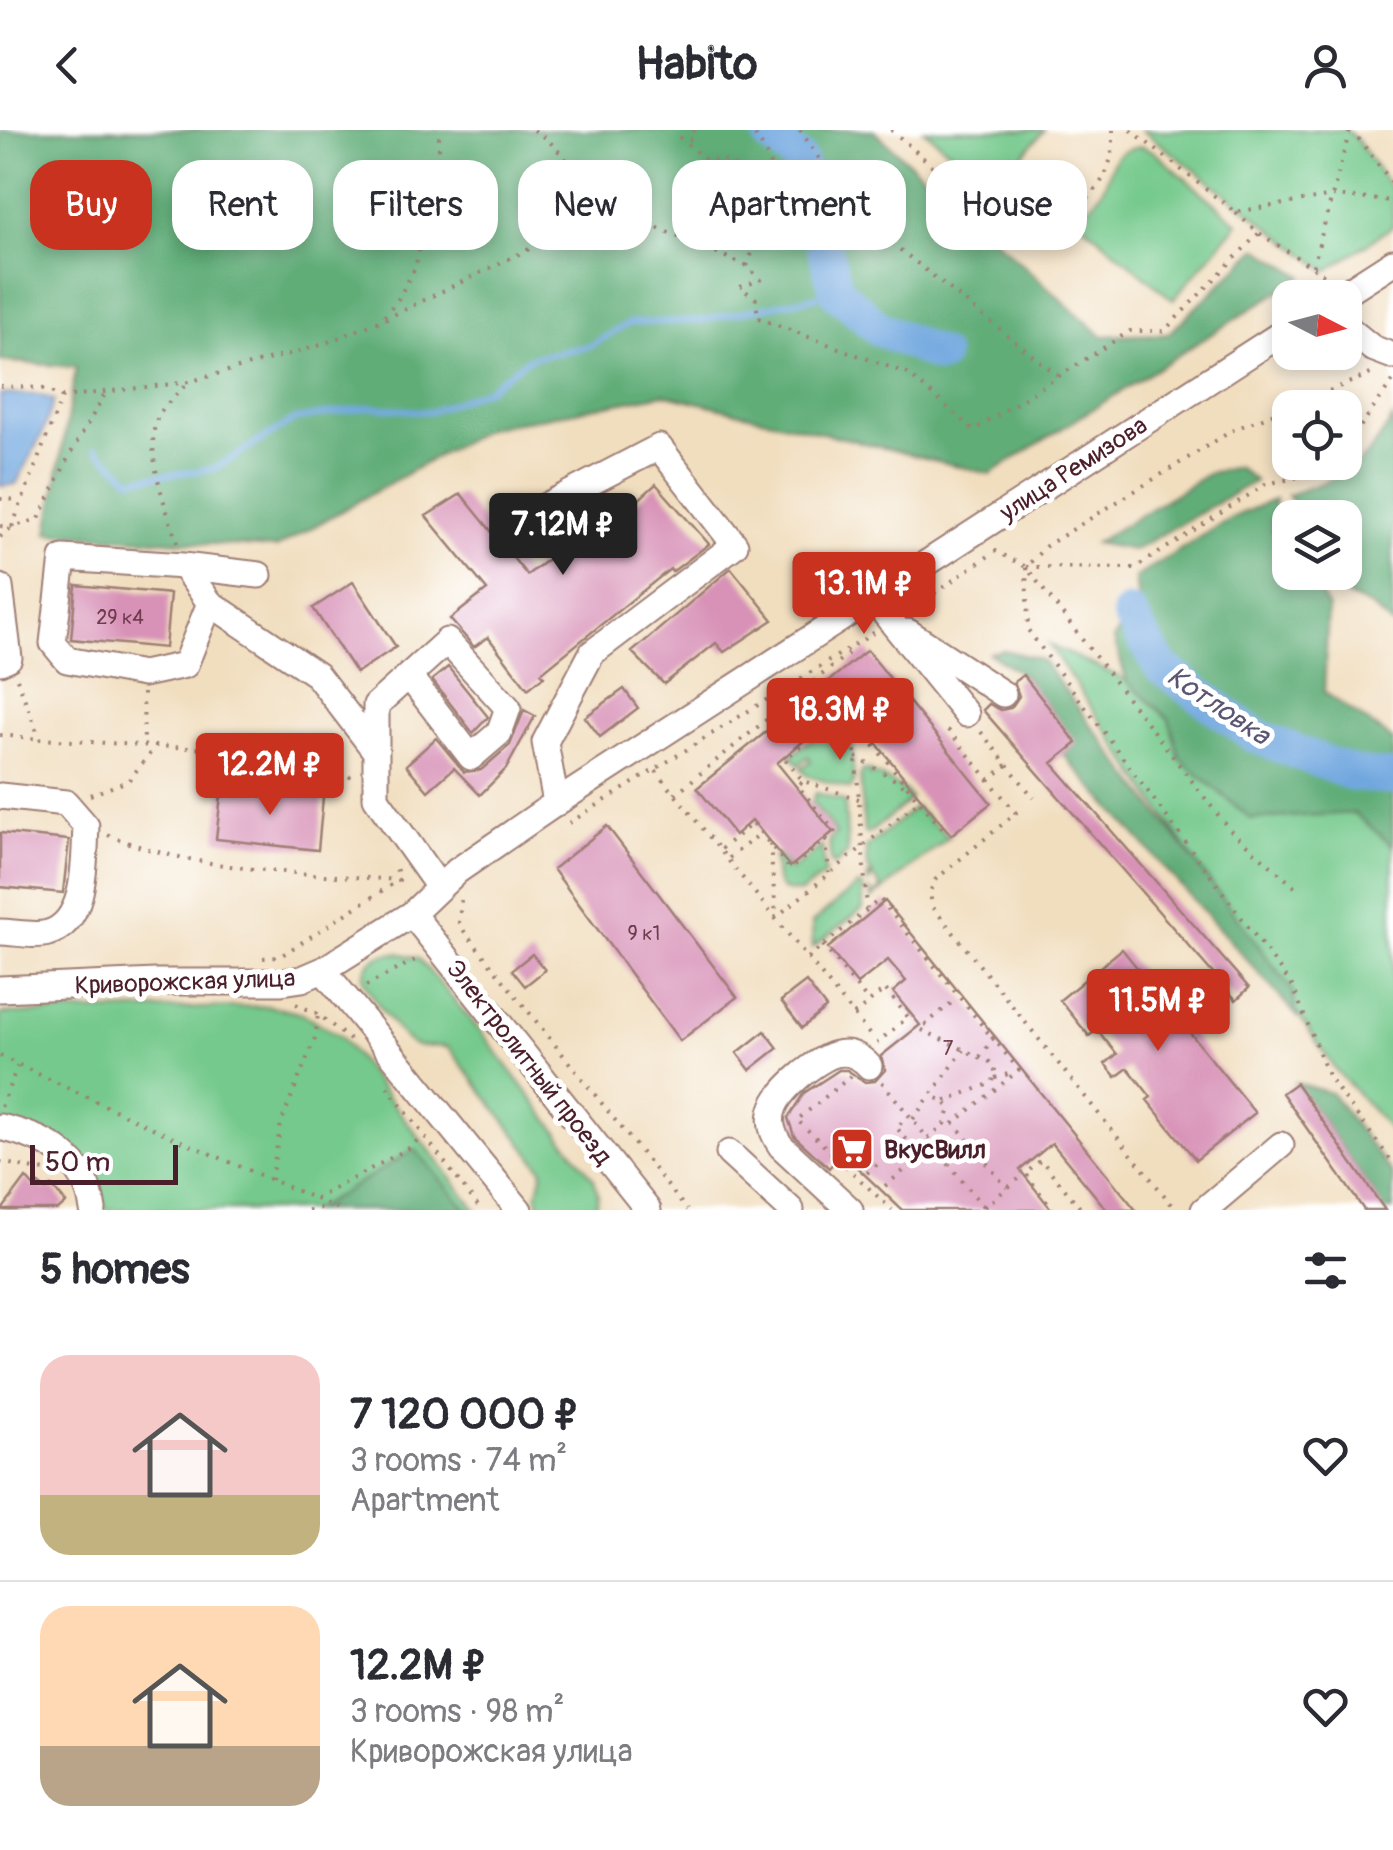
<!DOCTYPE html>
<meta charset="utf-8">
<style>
body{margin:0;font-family:Pangolin,sans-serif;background:#f2f2f3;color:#2b2b33;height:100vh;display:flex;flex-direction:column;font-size:38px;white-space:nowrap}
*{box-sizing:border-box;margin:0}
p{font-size:32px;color:#7c7c81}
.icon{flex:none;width:55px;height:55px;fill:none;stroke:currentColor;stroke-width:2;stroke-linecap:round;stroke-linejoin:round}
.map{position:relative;height:1080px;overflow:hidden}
.panel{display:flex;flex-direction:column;background:#fff;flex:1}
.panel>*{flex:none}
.banner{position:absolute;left:30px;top:30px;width:1335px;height:90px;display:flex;gap:20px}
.needle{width:65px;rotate:96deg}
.fabs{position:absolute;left:1272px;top:150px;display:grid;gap:20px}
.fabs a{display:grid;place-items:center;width:90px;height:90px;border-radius:20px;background:#fff;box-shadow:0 5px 15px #0003;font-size:50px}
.scale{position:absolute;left:30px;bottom:25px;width:148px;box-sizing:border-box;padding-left:10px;border:5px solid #4a1f2b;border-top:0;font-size:28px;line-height:35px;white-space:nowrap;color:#4a1f2b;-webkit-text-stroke:8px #fff;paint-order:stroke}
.price{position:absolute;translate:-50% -85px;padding:0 22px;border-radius:10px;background:#c8321e;color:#fff;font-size:32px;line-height:65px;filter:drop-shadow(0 2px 5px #0008)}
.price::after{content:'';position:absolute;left:50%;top:60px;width:30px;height:22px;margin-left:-15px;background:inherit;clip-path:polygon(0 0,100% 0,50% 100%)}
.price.selected{background:#222;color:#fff}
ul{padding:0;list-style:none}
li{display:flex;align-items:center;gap:30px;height:250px;padding:0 40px}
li+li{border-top:2px solid #e1e1e2}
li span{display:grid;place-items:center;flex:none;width:280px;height:200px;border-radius:30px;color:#555}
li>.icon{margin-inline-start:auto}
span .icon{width:120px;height:120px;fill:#fffc;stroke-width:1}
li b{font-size:42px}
h2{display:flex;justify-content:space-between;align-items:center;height:120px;padding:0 40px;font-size:42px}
.chip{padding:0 35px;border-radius:30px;background:#fff;box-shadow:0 5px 15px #0003;font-size:35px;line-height:90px}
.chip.selected{background:#c8321e;color:#fff}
header{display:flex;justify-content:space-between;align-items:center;height:130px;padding:0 40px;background:#fff;font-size:45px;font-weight:700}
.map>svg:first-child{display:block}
</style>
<header><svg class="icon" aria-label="back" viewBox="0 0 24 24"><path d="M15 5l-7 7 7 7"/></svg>Habito<svg class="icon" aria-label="person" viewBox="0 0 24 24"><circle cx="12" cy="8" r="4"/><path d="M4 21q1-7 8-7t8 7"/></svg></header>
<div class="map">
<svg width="1393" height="1080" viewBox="0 0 1393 1080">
<rect width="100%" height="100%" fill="#fff"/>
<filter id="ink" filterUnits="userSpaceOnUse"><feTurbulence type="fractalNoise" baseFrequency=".01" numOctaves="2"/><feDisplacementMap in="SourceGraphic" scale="20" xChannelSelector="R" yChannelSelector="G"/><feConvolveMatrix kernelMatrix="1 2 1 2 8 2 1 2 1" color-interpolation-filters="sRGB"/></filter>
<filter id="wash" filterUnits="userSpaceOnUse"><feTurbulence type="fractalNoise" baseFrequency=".0048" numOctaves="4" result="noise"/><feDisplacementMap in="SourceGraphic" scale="40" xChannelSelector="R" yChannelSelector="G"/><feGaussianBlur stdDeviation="2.25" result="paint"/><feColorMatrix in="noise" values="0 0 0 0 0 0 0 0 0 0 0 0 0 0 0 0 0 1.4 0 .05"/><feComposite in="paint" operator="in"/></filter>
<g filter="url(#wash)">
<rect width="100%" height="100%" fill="#f1debf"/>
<path fill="#75c98c" stroke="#60745c" stroke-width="2.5" d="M 924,0 L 1044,0 L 995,59 Z
M 1142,0 L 1346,0 L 1356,9 L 1393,61 L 1393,96 L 1327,141 Z
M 1142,17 L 1153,21 L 1238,93 L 1173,170 L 1077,89 C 1085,80 1094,73 1100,63 C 1116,39 1105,21 1142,17 Z
M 1049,515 L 1370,661 L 1393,702 L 1393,1003 L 1335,939 Z
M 840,586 L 851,599 L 854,653 L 850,659 L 808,646 L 801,638 L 811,631 L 808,626 L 799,635 L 791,626 Z
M 863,640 L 871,641 L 869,646 L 876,644 L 904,660 L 911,669 L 868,704 L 864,702 L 860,645 Z
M 816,663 L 842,670 L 845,674 L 848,723 L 835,735 L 831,734 L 829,710 L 836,703 L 812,672 Z
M 915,677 L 949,707 L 872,769 L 869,758 L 873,767 L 882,758 L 872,746 L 868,754 L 868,746 L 872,743 L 867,737 L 866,718 Z
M 822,716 L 825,745 L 800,763 L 782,760 L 776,750 L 774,726 L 778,726 L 791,740 Z
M 858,755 L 863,757 L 863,779 L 813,817 L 812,793 Z
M 398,823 L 418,828 L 482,903 L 594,1049 L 598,1065 L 595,1080 L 541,1080 L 537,1066 L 543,1040 L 449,918 C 438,914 429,918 417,916 C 403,914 369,863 363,848 C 366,829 380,823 398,823 Z
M 268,876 L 303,884 L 341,907 L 476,1080 L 105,1080 L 99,1055 L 0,991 L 0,884 Z"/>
<path fill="#60ad78" stroke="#556652" stroke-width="2.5" d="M 0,0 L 873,0 L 1102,206 L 1168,204 L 1258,118 L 1303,146 L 990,344 L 664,264 L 487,298 L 276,418 L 48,403 L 76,237 L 0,231 Z
M 1393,288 L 1393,496 L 1370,476 L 1341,463 L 1339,443 L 1345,442 L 1345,388 L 1303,387 L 1288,365 C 1349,343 1357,345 1393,288 Z
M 1237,337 L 1255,351 L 1134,420 L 1095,413 L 1209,343 Z
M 1275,369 L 1271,401 L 1290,400 L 1290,442 L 1310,443 L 1328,479 L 1324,562 L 1393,610 L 1393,716 L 1354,683 L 1251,689 L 1180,629 L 1169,589 L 1127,552 L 1114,509 L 1138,471 L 1135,448 L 1231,388 Z
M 1004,520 L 1042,530 L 1292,860 L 1297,886 L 1063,624 L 1076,613 L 1023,545 L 989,523 Z
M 1296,953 L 1331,963 L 1393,1045 L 1393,1080 L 1385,1080 Z
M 415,1019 L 467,1080 L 314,1080 Z"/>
<path fill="#71a7df" stroke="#5e6385" stroke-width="2.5" d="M 0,264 L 39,265 L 54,270 L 43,302 L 16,354 L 0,356 Z"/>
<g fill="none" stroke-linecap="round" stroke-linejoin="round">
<path stroke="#71a7df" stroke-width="6" d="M 96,319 L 131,349 L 214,339 L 296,289 L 371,277 L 430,282 L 487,259 L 529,228 L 590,216 L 629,193 L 700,191 L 837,162"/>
<path stroke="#71a7df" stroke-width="35" d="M 768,0 L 771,7 L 799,29 L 837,162 L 880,199 L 940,226
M 1129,484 L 1161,537 L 1256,606 L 1353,644 L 1393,648"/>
</g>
<g id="blocks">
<path fill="#d892b7" d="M 656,354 L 709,414 L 672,442 L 670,439 L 541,543 L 544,546 L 528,559 L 488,507 L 474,517 L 450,489 L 487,460 L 426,386 L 461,364 L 527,445 L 621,375 L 626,381 Z
M 731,438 L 773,490 L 724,522 L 716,513 L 664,554 L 632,522 Z
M 353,452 L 396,517 L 356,543 L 313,478 Z
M 76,455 L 170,464 L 165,518 L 71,509 Z
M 867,520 L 991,673 L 951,705 L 846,576 L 777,633 L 833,702 L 790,737 L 752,690 L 735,705 L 697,658 Z
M 448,537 L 488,587 L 473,603 L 432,550 Z
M 1023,545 L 1077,613 L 1052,633 L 1249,858 L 1236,870 L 983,580 L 989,574 L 1001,580 L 1011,578 L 1019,566 L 1014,552 Z
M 624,559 L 638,578 L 600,607 L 585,587 Z
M 524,580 L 535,586 L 506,639 L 480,665 L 454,638 L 428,661 L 406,635 L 436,608 L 464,642 L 481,640 L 510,615 Z
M 222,656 L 323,667 L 318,720 L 216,709 Z
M 607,696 L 737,867 L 680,911 L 553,739 Z
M 0,703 L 69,710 L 63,763 L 0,757 Z
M 885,771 L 1070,999 L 1136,1080 L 1107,1080 L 1052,1013 L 1020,1040 L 1052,1080 L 902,1080 L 842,1023 L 829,1038 L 794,1006 L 788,988 L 804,963 L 839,940 L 847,940 L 865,952 L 875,951 L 885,940 L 881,926 L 920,895 L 893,862 L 906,851 L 888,830 L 857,854 L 828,818 Z
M 1122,819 L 1255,983 L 1196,1030 L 1147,970 L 1151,967 L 1128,938 L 1116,947 L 1105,934 L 1117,924 L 1097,900 L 1089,906 L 1060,870 Z
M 532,824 L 545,840 L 525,856 L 512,840 Z
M 806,852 L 826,878 L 802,898 L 781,871 Z
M 765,901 L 778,918 L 750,940 L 737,923 Z
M 1296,953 L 1385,1080 L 1364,1080 L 1282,963 Z
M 26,1048 L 34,1057 L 37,1053 L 46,1060 L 52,1056 L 66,1073 L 58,1080 L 2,1080 Z"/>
</g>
</g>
<g filter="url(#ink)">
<use href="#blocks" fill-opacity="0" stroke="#9e7e75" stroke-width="2.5"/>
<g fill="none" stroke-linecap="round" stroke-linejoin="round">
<defs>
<path id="minor" d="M 1337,168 L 1393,132
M 1345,196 L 1372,218 L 1393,226
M 528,385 L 659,317 L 735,415 L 592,523 L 545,612 L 556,673
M 183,436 L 210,473 L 317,545 L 376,622
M 0,457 L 9,528 L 0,532
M 873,469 L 966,584
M 210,473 L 185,535 L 143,544 L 67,530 L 53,513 L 63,428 L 183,436 L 259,445
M 908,502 L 1003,564
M 409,546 L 471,627 L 499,603 L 508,578 L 447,511 L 376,575 L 376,668 L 439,757
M 0,666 L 66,673 L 86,696 C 84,727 88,792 48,803 C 35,807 14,802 0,802
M 412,784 L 648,1080
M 323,840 L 519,1080
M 0,859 L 156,852 L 282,852 L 302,849 L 323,840 L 412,784 L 457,741 L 556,673 L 1290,198
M 0,997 C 48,1008 86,1028 93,1080
M 729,1023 L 791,1080
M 850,1080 L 781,1016 C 759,986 778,964 802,944 C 824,927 846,911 869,936
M 1204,1080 L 1281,1015"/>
</defs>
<use href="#minor" stroke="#9e7e75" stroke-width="29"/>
<path stroke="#9e7e75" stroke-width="4" stroke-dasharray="2.5 8" stroke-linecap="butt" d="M 694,0 L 693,9 L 680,8 L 706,30 L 728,31 L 745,45 L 775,57
M 800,0 L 858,86 L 1057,245
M 891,0 C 943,42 1018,130 1087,69 C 1107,50 1114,27 1113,0
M 1131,0 L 1235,82 L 1333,66 L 1393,71
M 1352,0 L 1393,54
M 602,68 L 660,99 L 747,136 L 761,150 L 740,157 L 756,169 L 758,188 L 908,244 L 974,300 L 1130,201 L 1164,201 L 1259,103
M 1236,83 L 1259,103 L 1326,146
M 747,136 C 766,83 791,50 751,0
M 1313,136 L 1350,0
M 385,189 L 589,90 L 602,68 L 550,12 L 534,0
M 0,256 L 41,258 L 62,267 L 188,252 L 318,216 L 380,191 L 398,169 L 415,138 L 439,26 L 439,0
M 62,267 L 12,397 L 39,389 L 68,328 L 105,264
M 1345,310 L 1357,301 L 1393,251
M 0,369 L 21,370
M 0,396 L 12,397
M 0,407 L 12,397
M 177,413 C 167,380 144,322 157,289 C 162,276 179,263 188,252
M 1026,437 L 1135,438 L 1266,354 L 1295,348 L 1315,332
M 908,481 L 996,421 L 1026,437 L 1046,416 L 1233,300 L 1373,243
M 17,549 L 40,609 L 156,616
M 143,563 L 144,614
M 853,589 L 867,779
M 948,600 L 1016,683 L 935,750 L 930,762 L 932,776 L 1176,1080
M 981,602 L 1034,668
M 0,605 L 40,609
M 856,627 L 904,655
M 656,641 L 874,910
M 989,650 L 1007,635
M 675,664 L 850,522
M 90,665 L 128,651 L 156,616 L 225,620 L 336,635 L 355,651
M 859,669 L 803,651 L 785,629 L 845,580 L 944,701
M 569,693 L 875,502
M 108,705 C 198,742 303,743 399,750 L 396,737
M 826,710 L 829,743
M 770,714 L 776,784
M 721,719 L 753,693 L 790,739 L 835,702 L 798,656 L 803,651
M 729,728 L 761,703
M 1295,757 L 1229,699 L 1026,437 L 1028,500 L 1293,857 L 1329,948 L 1393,1033
M 461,770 L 459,792 L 464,801 L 687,1080
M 775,788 L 919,671
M 823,815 L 869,872
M 263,828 L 279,827 L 405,746
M 808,828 L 880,769 L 994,910
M 366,856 L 417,829
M 296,874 L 318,884 L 350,910
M 854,885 L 885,859 L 908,887 L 877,913
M 0,926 L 174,1008 L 341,1080
M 980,927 L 993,908 L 1019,940 L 954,993 L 1007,1058
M 851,946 L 797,990 L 892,1080
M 995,948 L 1015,942
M 882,952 L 986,1080
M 387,957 L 481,1080
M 945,971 L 992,953 L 996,943 L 992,933 L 920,899 L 955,870
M 1,977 L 18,935
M 913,989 L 964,920
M 928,1008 L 945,994 L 950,979 L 943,970 L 930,966
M 0,1032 L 45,1041
M 867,1043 L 907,1010 L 896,997 L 909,987
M 271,1050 L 281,993 L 315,908 L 318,884
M 885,1056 L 934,1016
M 315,1069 L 411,1017 L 422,1005
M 984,1077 L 1021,1047
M 308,1080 L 328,1077
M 1054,1080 L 1025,1044 L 1041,1030 L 1082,1080"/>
<use href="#minor" stroke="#fff" stroke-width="25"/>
</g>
</g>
<defs>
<symbol id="supermarket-square" viewBox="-11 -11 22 22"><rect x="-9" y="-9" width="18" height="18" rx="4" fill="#c8321e" stroke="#fff"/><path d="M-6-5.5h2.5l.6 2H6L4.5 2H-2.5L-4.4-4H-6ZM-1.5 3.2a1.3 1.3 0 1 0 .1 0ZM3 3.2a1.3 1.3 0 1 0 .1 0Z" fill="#fff"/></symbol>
</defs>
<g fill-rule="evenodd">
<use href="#supermarket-square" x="827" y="994" width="50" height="50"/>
</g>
<g text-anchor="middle" stroke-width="10" stroke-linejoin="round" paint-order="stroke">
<g font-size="20" fill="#6e3c4e">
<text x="120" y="494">29 к4</text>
<text x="644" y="810">9 к1</text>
<text x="948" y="925">7</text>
</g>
<g font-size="25" fill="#4a1f2b" stroke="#fff">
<text transform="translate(1073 338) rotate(-33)" y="9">улица Ремизова</text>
<text transform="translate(185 851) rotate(-2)" y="9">Криворожская улица</text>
<text transform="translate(530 932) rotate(52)" y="9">Электролитный проезд</text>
</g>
<g font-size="25" font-weight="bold" fill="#4a1f2b" stroke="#fff" text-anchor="start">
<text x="884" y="1028">ВкусВилл</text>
</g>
<g font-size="28" font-style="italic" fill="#5a5573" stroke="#fff">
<text transform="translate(1219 575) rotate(34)" y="10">Котловка</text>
</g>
</g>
</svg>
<div class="fabs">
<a><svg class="needle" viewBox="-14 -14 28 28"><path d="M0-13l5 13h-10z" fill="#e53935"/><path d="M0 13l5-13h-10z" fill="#7c7c81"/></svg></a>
<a><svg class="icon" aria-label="locate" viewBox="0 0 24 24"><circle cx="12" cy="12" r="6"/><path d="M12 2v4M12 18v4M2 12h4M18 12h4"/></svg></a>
<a><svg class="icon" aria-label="layers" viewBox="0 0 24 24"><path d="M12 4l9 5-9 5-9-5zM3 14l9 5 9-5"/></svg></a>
</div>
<div class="scale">50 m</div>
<b class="price selected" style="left:563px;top:448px">7.12M ₽</b>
<b class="price" style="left:864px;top:507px">13.1M ₽</b>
<b class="price" style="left:840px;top:633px">18.3M ₽</b>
<b class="price" style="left:270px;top:688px">12.2M ₽</b>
<b class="price" style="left:1158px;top:924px">11.5M ₽</b>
<div class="banner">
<a class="chip selected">Buy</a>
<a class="chip">Rent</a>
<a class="chip">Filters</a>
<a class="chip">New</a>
<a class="chip">Apartment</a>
<a class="chip">House</a>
</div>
</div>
<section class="panel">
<h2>5 homes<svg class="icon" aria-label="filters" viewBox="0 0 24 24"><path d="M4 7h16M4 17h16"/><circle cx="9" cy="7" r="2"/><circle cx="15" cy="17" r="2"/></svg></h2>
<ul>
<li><span style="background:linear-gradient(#f6c9c9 70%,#c2b280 0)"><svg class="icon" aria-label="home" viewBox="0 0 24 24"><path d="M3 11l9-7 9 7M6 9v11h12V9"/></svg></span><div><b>7 120 000 ₽</b><p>3 rooms · 74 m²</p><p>Apartment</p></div><svg class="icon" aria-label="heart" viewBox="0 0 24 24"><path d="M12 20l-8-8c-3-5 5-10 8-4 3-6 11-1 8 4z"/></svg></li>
<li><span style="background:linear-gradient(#ffd9b3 70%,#b9a48a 0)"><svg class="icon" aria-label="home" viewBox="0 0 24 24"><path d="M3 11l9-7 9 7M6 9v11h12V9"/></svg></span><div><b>12.2M ₽</b><p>3 rooms · 98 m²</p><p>Криворожская улица</p></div><svg class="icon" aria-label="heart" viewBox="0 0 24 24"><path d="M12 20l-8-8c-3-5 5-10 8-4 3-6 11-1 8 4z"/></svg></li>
</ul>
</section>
